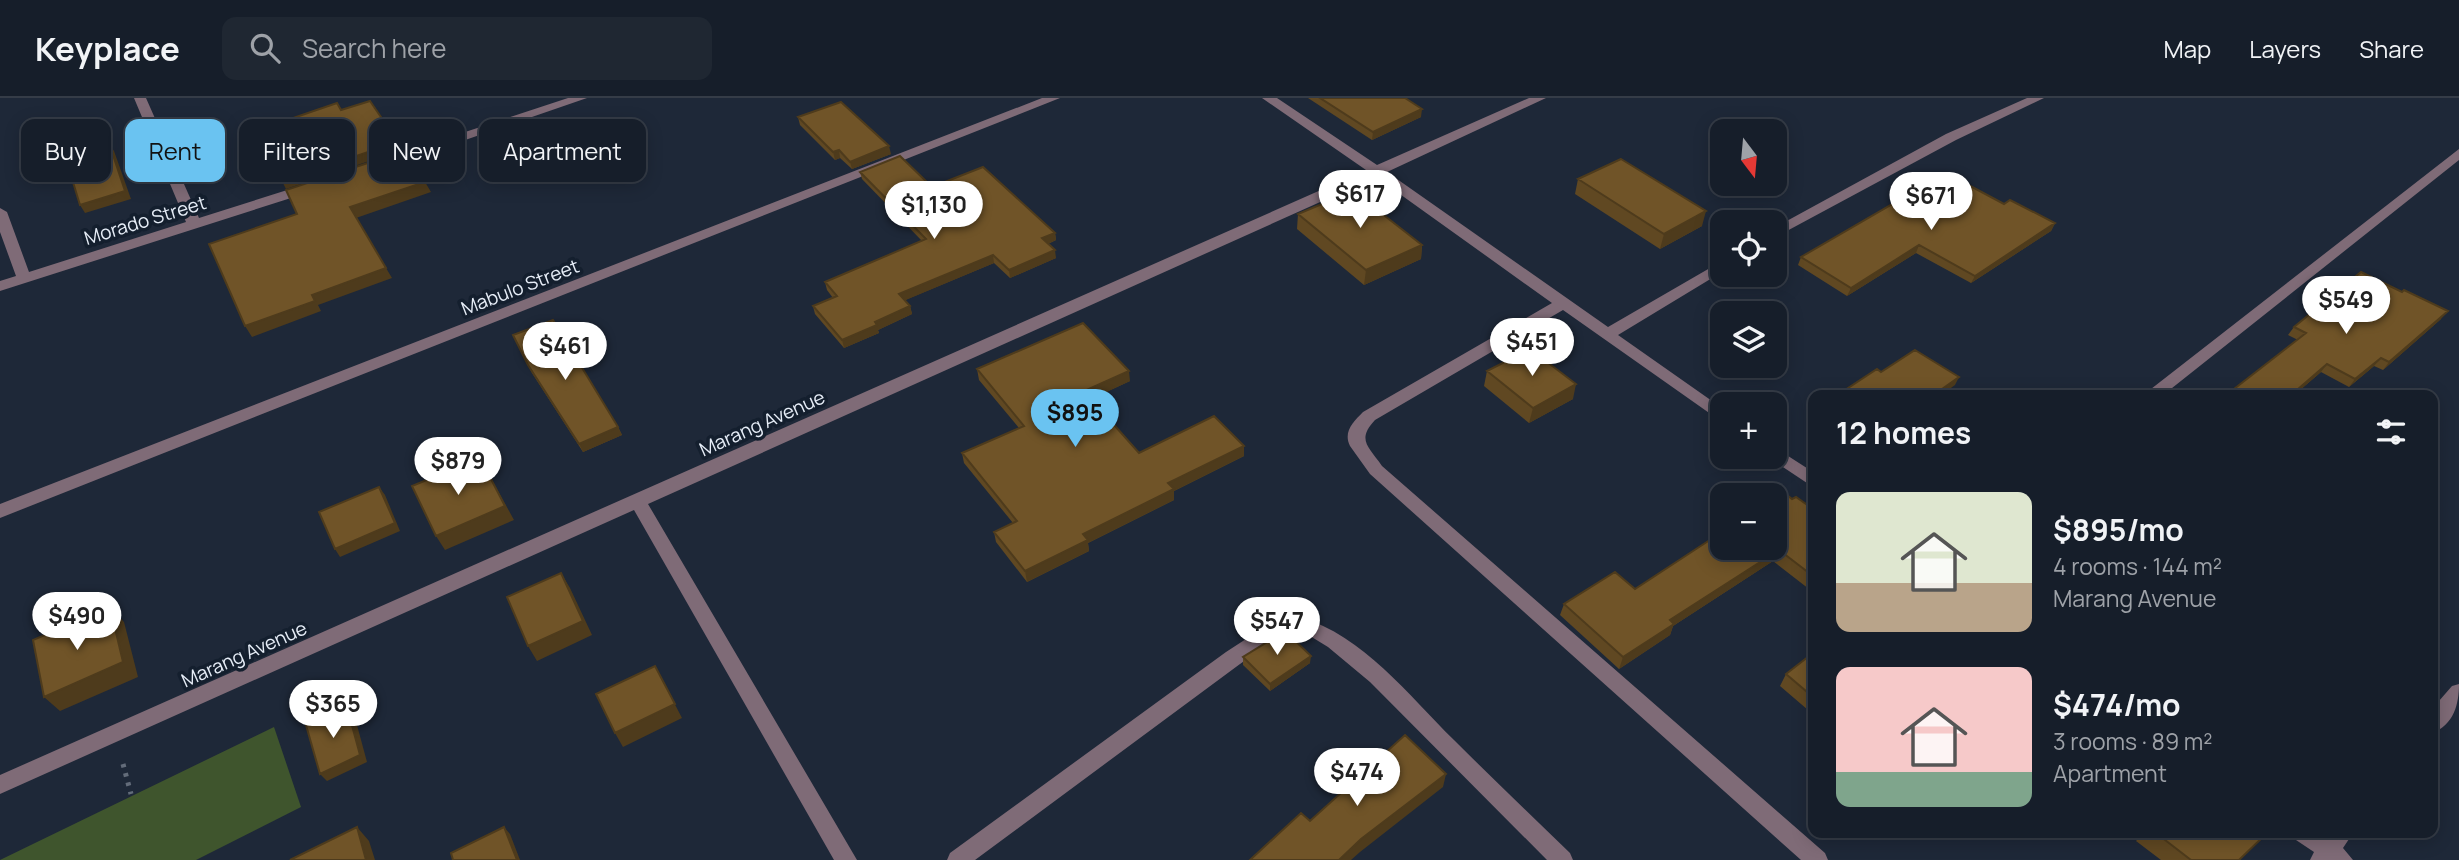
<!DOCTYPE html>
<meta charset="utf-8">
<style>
body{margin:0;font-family:Manrope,sans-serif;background:#1f2732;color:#f1f3f6;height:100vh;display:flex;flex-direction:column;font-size:26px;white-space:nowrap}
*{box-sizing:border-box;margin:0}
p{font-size:23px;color:#9ea2a8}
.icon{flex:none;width:38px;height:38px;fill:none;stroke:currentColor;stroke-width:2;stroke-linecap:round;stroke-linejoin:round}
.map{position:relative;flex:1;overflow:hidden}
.drawer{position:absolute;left:1808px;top:292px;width:630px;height:448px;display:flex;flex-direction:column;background:#161e2a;border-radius:14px;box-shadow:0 4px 18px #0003,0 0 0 2px #353c47}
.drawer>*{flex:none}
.banner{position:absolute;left:21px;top:21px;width:665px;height:63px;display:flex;gap:14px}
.needle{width:46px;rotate:164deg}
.fabs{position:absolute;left:1710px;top:21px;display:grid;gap:14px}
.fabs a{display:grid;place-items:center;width:77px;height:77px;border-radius:14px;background:#161e2a;box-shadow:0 4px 18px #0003,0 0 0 2px #353c47;font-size:35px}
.price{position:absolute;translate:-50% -60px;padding:0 16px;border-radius:24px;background:#fff;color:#222;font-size:23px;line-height:46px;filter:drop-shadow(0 2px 4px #0008)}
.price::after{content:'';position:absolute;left:50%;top:42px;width:21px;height:16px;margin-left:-10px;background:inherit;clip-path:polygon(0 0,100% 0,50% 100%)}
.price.on{background:#6ac3f1;color:#111}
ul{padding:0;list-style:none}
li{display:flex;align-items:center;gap:21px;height:175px;padding:0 28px}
li span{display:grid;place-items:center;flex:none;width:196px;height:140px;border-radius:14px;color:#555}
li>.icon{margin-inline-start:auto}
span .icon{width:84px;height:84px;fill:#fffc;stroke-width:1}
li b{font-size:30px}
h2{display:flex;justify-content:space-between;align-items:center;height:84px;padding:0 28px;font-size:30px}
.chip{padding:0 24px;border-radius:14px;background:#161e2a;box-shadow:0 4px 18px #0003,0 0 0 2px #353c47;font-size:24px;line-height:63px}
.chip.on{background:#6ac3f1;color:#111}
header{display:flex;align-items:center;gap:42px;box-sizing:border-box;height:98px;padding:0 35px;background:#161e2a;border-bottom:2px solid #353c47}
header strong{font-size:33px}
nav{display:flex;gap:38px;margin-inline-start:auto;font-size:24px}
.search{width:490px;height:63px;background:#1f2732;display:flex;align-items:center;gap:18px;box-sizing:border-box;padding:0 24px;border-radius:14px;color:#9ea2a8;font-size:26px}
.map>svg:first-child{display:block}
</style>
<header>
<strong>Keyplace</strong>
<div class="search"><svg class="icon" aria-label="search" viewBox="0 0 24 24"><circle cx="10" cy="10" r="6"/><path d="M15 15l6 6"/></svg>Search here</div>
<nav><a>Map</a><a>Layers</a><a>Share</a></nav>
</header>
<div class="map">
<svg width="2459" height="762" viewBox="0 0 2459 762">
<rect width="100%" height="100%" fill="#1e2838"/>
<path fill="#3f552d" d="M 274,629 L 301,709 L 196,762 L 0,762 Z"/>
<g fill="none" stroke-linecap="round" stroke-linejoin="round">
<path stroke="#636c7a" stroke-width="5" stroke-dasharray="3.5 6" stroke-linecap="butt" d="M 123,666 L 131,696"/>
<path fill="#7f6b77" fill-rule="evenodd" d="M 134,0 L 146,0 L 199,120 L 303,87 L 313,87 L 315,90 L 313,93 L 0,193 L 0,183 L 16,178 L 0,134 L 0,110 L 7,114 L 29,174 L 186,124 Z
M 568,0 L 587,0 L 390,68 L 380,68 L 378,65 L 380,62 Z
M 1042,0 L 1060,0 L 0,420 L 0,406 Z
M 1262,0 L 1277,0 L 1377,67 L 1529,0 L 1546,0 L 1387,74 L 1608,229 L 1722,163 L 1722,174 L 1618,237 L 1722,310 L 1722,324 L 1563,212 L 1375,322 C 1356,342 1369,349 1382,368 L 1825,755 L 1828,762 L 1801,762 L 1370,376 L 1350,348 C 1343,334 1353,324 1363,314 L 1552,205 L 1376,79 L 648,406 L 857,762 L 834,762 L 634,412 L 0,696 L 0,677 L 1366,72 Z
M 2027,0 L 2044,0 L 1956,42 L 1774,140 L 1774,130 L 1946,36 Z
M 2459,51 L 2459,62 L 2162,298 L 2142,298 Z
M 1774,349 L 1813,374 L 1813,389 L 1768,359 L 1774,359 Z
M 1300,519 C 1364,538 1408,597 1454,642 C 1492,680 1531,717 1570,755 L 1573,762 L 1547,762 L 1370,584 L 1328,549 L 1310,538 L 1291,535 L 1271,544 L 1240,566 L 975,762 L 947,762 L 950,755 L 1226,554 L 1266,528 Z
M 2459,586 C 2459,606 2454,627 2432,635 L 2432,611 L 2452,588 Z
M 2293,735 L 2322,735 L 2326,738 L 2329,735 L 2353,735 L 2343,750 L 2353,762 L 2310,762 L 2314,754 L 2296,742 Z"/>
</g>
<path fill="#604822" d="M 1308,0 L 1405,0 L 1421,19 L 1372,42 Z
M 798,19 L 891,56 L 852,71 L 840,60 L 835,62 L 800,27 Z
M 860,74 L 932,89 L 1055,135 L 1056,142 L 1048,146 L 1056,160 L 1010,180 L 994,165 L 905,202 L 910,208 L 912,216 L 878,232 L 879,235 L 844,250 L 815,216 L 813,208 L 833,200 L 827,192 L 825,184 L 922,143 L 862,81 Z
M 1578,81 L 1702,128 L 1660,151 L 1575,96 Z
M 2004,106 L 2055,125 L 2051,133 L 1971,185 L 1916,155 L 1847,198 L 1798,167 L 1801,159 Z
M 1298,116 L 1422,147 L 1421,161 L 1364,187 L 1297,131 Z
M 2441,221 L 2383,272 L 2374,268 L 2349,289 L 2321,274 L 2293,298 L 2225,298 L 2298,242 L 2288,237 L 2294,229 Z
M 513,237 L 618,329 L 622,337 L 583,354 L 532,275 Z
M 977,271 L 1130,283 L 1091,301 L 1139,355 L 1244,358 L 1174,393 L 1174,402 L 1088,445 L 1089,453 L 1027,484 L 996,444 L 994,434 L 1013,425 L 964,365 L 962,355 L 1019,330 L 979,282 Z
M 1487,273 L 1573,301 L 1529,325 L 1484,288 Z
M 1792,401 L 1813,411 L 1813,488 L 1809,491 L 1773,463 L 1673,528 L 1670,537 L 1619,571 L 1560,517 L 1564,506 L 1635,491 Z
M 1813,546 L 1813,609 L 1808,612 L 1780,588 L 1786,576 L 1808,559 L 1807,558 Z
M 1243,559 L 1310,565 L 1270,593 L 1243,567 Z
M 2144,735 L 2267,735 L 2239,762 L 2161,762 L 2136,743 Z"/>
<path fill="#4e3b1c" d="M 1422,11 L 1421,19 L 1372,42 L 1373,34 Z
M 398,44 L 402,52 L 286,91 L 282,83 Z
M 109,45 L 114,53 L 131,101 L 85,115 L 80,107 Z
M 889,48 L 891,56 L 852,71 L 850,64 Z
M 839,52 L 840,60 L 835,62 L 833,54 Z
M 425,84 L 431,94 L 356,120 L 350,109 Z
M 1706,113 L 1702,128 L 1660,151 L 1664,136 Z
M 2055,125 L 2051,133 L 1971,185 L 1975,178 Z
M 1055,135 L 1056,142 L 1043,148 L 1042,140 Z
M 1422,147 L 1421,161 L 1364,187 L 1366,172 Z
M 1919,147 L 1916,155 L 1847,198 L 1851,190 Z
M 1055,152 L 1056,160 L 1010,180 L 1009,172 Z
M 993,157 L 994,165 L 901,204 L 899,196 Z
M 386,170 L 392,180 L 318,207 L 321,213 L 252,239 L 245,228 L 312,197 Z
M 910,208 L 912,216 L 878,232 L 879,235 L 844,250 L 842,242 L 875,224 Z
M 2448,213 L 2441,221 L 2383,272 L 2389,264 Z
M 2381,260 L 2374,268 L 2349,289 L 2355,281 Z
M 2327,266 L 2321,274 L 2293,298 L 2290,298 Z
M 1129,273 L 1130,283 L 1085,304 L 1084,293 Z
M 1959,279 L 1955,287 L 1940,298 L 1932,298 Z
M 1576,286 L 1573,301 L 1529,325 L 1533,310 Z
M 618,329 L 622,337 L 583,354 L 579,346 Z
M 1244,348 L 1244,358 L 1174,393 L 1174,402 L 1088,445 L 1089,453 L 1027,484 L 1025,473 L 1083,436 L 1168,385 Z
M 480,360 L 514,422 L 445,452 L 436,438 Z
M 379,389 L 385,397 L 400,433 L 340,459 L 335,451 Z
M 1779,452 L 1773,463 L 1673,528 L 1670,537 L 1619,571 L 1623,559 L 1670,522 Z
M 561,475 L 570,490 L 592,537 L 537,563 L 528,548 Z
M 110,509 L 124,524 L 138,579 L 60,613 L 44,599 Z
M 1311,558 L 1310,565 L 1270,593 L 1270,586 Z
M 655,568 L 682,620 L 623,649 L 615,635 Z
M 347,609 L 354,616 L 367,664 L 327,683 L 320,676 Z
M 1446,676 L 1443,689 L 1360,754 L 1351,762 L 1339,762 L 1361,741 Z
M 357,729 L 369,743 L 375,762 L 366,762 Z
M 504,729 L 510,736 L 520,762 L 517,762 Z"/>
<path fill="#705428" stroke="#4e3b1c" stroke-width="2" d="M 1320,0 L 1405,0 L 1422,11 L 1373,34 Z
M 370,3 L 398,44 L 282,83 L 258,32 L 337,5 L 341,12 Z
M 841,4 L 889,48 L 850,64 L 839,52 L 833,54 L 798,19 Z
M 109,45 L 125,93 L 80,107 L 65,58 Z
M 404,53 L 425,84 L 350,109 L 386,170 L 312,197 L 315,203 L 245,228 L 209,146 L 297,116 L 286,92 Z
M 900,58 L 932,89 L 983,69 L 1055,135 L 1042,140 L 1055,152 L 1009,172 L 993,157 L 899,196 L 910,208 L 875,224 L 877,227 L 842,242 L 813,208 L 837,198 L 825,184 L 926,141 L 860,74 Z
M 1621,61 L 1706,113 L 1664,136 L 1578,81 Z
M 1946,75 L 2004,106 L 2010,102 L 2055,125 L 1975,178 L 1919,147 L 1851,190 L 1801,159 Z
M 1353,93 L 1422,147 L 1366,172 L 1298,116 Z
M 2361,174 L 2402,194 L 2404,192 L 2448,213 L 2389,264 L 2381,260 L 2355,281 L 2327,266 L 2290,298 L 2225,298 L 2306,235 L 2294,229 Z
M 553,222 L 618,329 L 579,346 L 528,267 L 513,237 Z
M 1083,225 L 1129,273 L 1084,293 L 1139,355 L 1214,318 L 1244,348 L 1168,385 L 1174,391 L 1083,436 L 1088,442 L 1025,473 L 994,434 L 1017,423 L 962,355 L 1024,328 L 977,271 Z
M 1530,251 L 1576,286 L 1533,310 L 1487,273 Z
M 1915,252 L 1959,279 L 1932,298 L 1836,298 L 1877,271 L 1881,274 Z
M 480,360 L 505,408 L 436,438 L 412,388 Z
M 379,389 L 395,425 L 335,451 L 319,414 Z
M 1783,394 L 1792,401 L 1796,399 L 1813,411 L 1813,478 L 1779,452 L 1670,522 L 1674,526 L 1623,559 L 1564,506 L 1615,474 L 1635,491 L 1722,434 L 1722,450 L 1774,450 L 1774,400 Z
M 561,475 L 583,523 L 528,548 L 507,499 Z
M 110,509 L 123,564 L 44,599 L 33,542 Z
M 1285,533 L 1311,558 L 1270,586 L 1243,559 Z
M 1813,555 L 1813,599 L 1786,576 Z
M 655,568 L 675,606 L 615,635 L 596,596 Z
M 347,609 L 360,657 L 320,676 L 306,627 Z
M 1405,637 L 1446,676 L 1361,741 L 1339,762 L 1250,762 L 1301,715 L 1310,723 Z
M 357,729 L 366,762 L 290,762 Z
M 504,729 L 517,762 L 453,762 L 451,755 Z
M 2156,735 L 2267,735 L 2239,762 L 2191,762 Z"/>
<g text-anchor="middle" stroke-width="7" stroke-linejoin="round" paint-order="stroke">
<g font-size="19" fill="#e6edf7" stroke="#141f2e">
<text transform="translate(145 122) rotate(-17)" y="7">Morado Street</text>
<text transform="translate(520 189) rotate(-21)" y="7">Mabulo Street</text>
<text transform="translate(762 325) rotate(-24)" y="7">Marang Avenue</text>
<text transform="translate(244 556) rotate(-24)" y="7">Marang Avenue</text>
</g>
</g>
</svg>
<div class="fabs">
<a><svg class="needle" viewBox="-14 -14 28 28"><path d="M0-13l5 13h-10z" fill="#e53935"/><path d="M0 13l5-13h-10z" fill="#9ea2a8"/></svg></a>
<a><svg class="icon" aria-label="locate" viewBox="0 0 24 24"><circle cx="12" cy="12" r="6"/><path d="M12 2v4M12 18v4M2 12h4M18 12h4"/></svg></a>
<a><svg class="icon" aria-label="layers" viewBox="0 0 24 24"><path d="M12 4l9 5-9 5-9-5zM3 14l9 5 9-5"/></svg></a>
<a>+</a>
<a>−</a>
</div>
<b class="price" style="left:1360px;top:132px">$617</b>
<b class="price" style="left:1931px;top:134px">$671</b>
<b class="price" style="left:934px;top:143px">$1,130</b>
<b class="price" style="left:2346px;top:238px">$549</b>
<b class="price" style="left:1532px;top:280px">$451</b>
<b class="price" style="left:565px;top:284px">$461</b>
<b class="price on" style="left:1075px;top:351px">$895</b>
<b class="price" style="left:458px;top:399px">$879</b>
<b class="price" style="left:77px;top:554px">$490</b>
<b class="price" style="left:1277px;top:559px">$547</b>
<b class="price" style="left:333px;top:642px">$365</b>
<b class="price" style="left:1357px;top:710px">$474</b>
<div class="banner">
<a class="chip">Buy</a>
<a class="chip on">Rent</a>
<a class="chip">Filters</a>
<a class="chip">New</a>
<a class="chip">Apartment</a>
</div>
<section class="drawer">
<h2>12 homes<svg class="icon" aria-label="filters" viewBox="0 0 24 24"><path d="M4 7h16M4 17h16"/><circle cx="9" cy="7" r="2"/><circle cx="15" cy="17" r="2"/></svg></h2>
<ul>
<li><span style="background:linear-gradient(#dfe7d0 65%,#b9a48a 0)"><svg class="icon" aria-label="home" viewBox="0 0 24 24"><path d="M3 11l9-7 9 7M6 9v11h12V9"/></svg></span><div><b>$895/mo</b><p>4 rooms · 144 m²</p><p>Marang Avenue</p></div></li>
<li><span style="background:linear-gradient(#f6c9c9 75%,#7fa58c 0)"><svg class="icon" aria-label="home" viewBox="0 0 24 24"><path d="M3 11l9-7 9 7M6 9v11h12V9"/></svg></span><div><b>$474/mo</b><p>3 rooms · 89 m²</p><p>Apartment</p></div></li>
</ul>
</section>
</div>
